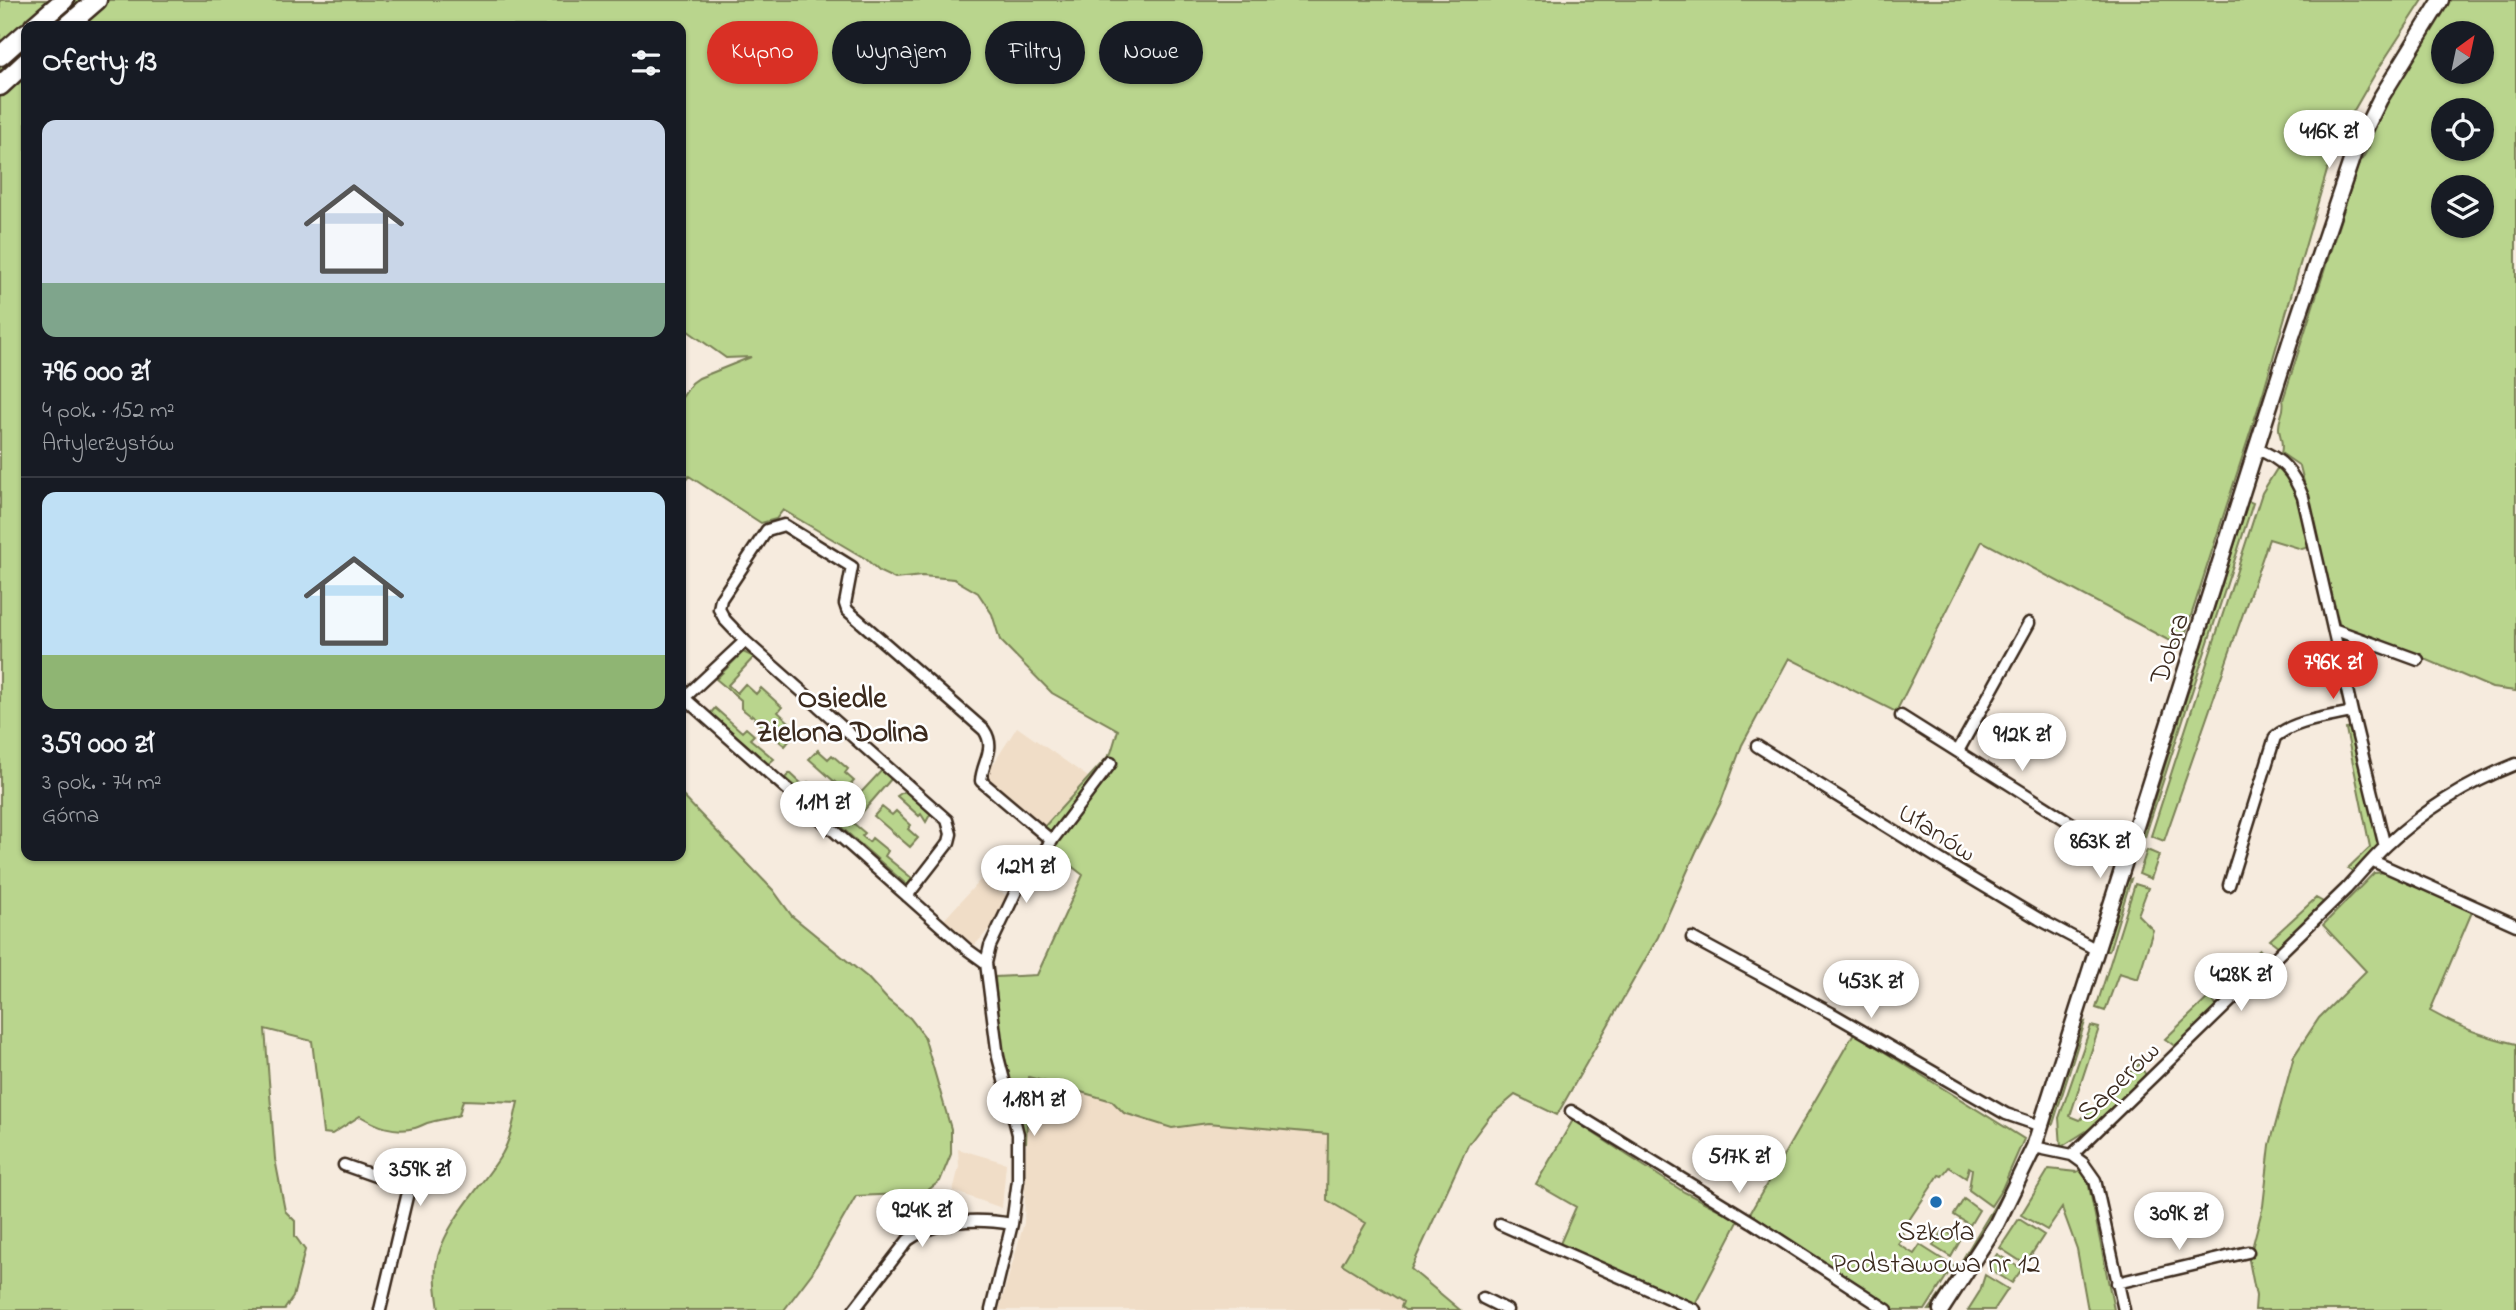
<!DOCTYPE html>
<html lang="pl">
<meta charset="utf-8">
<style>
body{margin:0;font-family:"Indie Flower",sans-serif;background:#20242c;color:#f1f3f6;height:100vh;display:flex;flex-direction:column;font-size:26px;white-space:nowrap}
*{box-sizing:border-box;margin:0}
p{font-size:23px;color:#9ea1a6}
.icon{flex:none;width:38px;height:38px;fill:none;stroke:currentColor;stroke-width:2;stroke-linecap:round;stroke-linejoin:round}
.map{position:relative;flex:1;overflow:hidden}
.sheet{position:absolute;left:21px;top:21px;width:665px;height:840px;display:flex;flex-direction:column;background:#171b24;border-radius:14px;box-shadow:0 2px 5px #0004}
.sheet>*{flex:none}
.hud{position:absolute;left:707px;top:21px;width:665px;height:63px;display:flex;gap:14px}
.needle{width:46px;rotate:33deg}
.buttons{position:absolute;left:2431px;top:21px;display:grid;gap:14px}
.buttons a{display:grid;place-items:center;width:63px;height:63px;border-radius:50%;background:#171b24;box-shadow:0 2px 5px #0004;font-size:35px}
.price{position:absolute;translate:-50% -60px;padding:0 16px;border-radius:24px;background:#fff;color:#222;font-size:23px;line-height:46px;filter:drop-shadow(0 2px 4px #0008)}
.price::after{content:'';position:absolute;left:50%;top:42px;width:21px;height:16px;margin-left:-10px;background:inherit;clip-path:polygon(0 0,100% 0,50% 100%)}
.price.active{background:#d93025;color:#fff}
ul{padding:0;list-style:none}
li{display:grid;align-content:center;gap:14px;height:371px;padding:0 21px}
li+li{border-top:2px solid #363941}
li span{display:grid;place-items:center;height:217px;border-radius:14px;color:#555}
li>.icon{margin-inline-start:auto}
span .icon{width:126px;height:126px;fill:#fffc;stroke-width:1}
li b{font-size:30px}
h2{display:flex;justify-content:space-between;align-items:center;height:84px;padding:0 21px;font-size:30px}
.chip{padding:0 24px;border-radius:32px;background:#171b24;box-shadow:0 2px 5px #0004;font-size:24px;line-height:63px}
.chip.active{background:#d93025;color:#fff}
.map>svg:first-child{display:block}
</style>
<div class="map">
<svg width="2516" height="1310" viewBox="0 0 2516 1310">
<rect width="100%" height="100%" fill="#f6ebde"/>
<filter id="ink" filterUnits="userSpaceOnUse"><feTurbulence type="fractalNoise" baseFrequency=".0143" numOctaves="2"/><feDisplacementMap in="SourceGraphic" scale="14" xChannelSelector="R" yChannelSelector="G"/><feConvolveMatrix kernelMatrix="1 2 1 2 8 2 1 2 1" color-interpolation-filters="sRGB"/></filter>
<g filter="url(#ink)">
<path fill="#f0ddc7" d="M 1017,727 L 1088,777 L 1044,827 L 985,777 Z
M 980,880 L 1007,896 L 995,923 L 971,949 L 942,922 Z
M 1028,1077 L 1112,1101 L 1124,1113 L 1172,1128 L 1208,1123 L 1328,1134 L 1366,1223 L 1343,1264 L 1403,1302 L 1419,1276 L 1460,1310 L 999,1310 L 1024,1223 Z
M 958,1149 L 1006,1163 L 1002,1208 L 953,1191 L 959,1167 Z"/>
<path fill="#b9d58d" stroke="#7a8056" stroke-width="2" fill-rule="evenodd" d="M 0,0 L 2423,0 L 2375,74 L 2335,143 L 2263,393 L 2181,647 L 1982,541 L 1896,712 L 1789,658 L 1742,745 L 1721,802 L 1696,852 L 1658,937 L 1557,1115 L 1515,1095 L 1490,1116 L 1468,1145 L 1411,1269 L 1460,1310 L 1405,1310 L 1401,1307 L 1403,1302 L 1342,1264 L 1366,1223 L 1327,1200 L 1328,1134 L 1208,1123 L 1172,1128 L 1124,1113 L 1112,1101 L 1029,1077 L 1026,1143 L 1000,1038 L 995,977 L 1037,975 L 1083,875 L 1057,855 L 1051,854 L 1044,827 L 1111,753 L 1118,730 L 1052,693 L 1000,640 L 992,614 L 978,593 L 954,579 L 922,576 L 895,579 L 880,572 L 866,559 L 783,510 L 776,519 L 761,523 L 689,476 L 681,487 L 681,399 L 692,383 L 699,378 L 751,357 L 726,358 L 681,326 L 681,26 L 26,26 L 26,856 L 681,856 L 681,794 L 773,890 L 792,916 L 867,977 L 888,1000 L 910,1018 L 924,1036 L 951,1129 L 951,1154 L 940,1181 L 924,1193 L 856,1196 L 812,1273 L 784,1310 L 439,1310 C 437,1293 433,1272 438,1256 C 450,1216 481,1188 502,1154 C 511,1138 514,1119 518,1102 L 463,1100 L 459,1115 C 449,1119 440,1119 431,1122 C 425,1123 420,1127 415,1128 C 394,1133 377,1126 360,1116 L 332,1134 L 323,1133 L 312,1041 L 265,1029 L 275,1159 L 285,1211 L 295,1221 L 295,1236 L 305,1250 L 293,1297 L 284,1310 L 0,1310 Z
M 2444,0 L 2516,0 L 2516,691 L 2492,688 L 2423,658 L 2419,666 L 2359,643 L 2345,647 L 2300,466 L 2281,453 C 2284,443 2280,438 2279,429 C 2278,418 2286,411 2283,400 L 2357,168 L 2369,147 L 2373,126 ZM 2443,33 L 2482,33 L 2482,72 L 2443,72 ZM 2443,110 L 2482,110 L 2482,149 L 2443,149 ZM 2443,187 L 2482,187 L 2482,226 L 2443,226 Z
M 2278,467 C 2300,482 2303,521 2309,547 L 2302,549 L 2269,539 L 2164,841 L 2151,836 L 2262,493 Z
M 2248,501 L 2253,503 L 2145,837 L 2143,836 Z
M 743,652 L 754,657 L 728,685 L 737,693 L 745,684 L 756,694 L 761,688 L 782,707 L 778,712 L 789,722 L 781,732 L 790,740 L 785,746 L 773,736 L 774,733 L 771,731 L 769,733 L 754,719 L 755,717 L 752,715 L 751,716 L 741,708 L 741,700 L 716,679 Z
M 715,708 L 742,732 L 746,728 L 754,735 L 750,739 L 774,759 L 767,765 L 710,714 Z
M 2352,728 L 2379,838 L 2378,847 L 2355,874 L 2348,868 L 2370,847 L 2346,729 Z
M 818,750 L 828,759 L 832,755 L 848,769 L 845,773 L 854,781 L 845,791 L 809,759 Z
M 883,769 L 892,778 L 853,823 L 865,833 L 862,836 L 869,842 L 872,838 L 888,851 L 885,856 L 913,879 L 907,885 L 785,778 L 790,773 L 804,786 L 808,782 L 824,796 L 821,801 L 827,806 L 830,803 L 842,813 Z
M 906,790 L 931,813 L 926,822 L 921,814 L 919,816 L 897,796 Z
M 882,807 L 892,815 L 896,811 L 911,825 L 908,829 L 918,838 L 910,847 L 874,816 Z
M 2147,850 L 2159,855 L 2151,879 L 2139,874 Z
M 2389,872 L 2472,912 L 2430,1011 C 2458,1027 2484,1037 2516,1044 L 2516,1310 L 2255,1310 L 2256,1296 L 2249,1260 L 2263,1206 L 2270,1145 L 2294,1056 L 2319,1018 L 2366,971 L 2323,925 L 2374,873 Z
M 2131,879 L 2109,951 L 2104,951 L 2126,882 Z
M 2135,884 L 2148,888 L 2138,915 L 2153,930 L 2138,979 L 2119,973 L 2105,1011 L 2096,1008 Z
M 2316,898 L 2325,903 L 2279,947 L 2270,940 Z
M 2260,950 L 2268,958 L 2237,988 L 2229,980 L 2221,986 Z
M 2210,996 L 2217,1007 L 2176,1047 L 2165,1039 Z
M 2085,1022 L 2053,1124 L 2048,1125 L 2080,1024 Z
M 2091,1026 L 2099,1028 L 2070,1116 L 2080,1120 L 2139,1064 L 2146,1075 L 2091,1128 L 2061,1147 L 2059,1118 Z
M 1854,1033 L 2024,1139 L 2002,1189 L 1991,1206 L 1969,1190 L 1972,1169 L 1969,1167 L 1966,1178 L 1949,1167 L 1942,1176 L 1939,1175 L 1901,1232 L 1904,1235 L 1898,1244 L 1914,1254 L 1920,1245 L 1953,1266 L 1925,1310 L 1893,1310 L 1750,1213 Z
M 1573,1120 L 1684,1192 L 1739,1220 L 1694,1306 L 1559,1246 L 1576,1207 L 1536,1184 Z
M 2049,1169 L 2077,1172 L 2080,1170 L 2088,1181 L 2114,1310 L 2088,1310 L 2077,1249 L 2062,1208 L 2047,1230 L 2021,1215 Z
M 2003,1192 L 2006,1193 L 1979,1241 L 1933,1310 L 1929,1310 L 1949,1282 Z
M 1964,1199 L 1979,1210 L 1970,1225 L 1954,1215 Z
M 2019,1219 L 2044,1235 L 2025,1264 L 2000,1248 Z
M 1944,1230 L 1960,1241 L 1951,1257 L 1933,1246 Z
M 1997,1254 L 2022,1269 L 2012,1283 L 1988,1268 Z
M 1985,1275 L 2008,1289 L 1994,1310 L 1968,1310 L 1980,1291 Z"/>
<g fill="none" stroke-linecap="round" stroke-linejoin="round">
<defs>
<path id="street" d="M 2257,449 C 2283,459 2293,472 2303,497 L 2352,712 L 2385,847
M 2333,629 L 2418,660
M 681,695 L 968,950 L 986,963
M 684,698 L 745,641
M 1901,716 L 2125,857
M 1757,746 L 1957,870 L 2039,919 L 2097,950
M 1958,751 L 2029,623
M 2373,861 L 2516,925
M 2229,885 L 2275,737 C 2295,720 2326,718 2352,712
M 907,896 L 949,842 L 951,834 L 947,820 L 745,641 L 725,620 L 719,609 L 721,599 L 767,530 L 784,525 L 852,567 L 845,604 L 847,610 L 984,730 C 997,749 982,762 981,781 L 1052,841
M 1692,938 L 1831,1013 L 2006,1114 L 2041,1126
M 1571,1111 L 1752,1222 L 1887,1310
M 2034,1147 L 2072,1155 L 2083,1163 L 2095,1180 L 2124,1310
M 2072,1155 L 2346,889 C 2359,875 2372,859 2387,845 C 2424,810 2468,783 2516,764
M 344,1165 L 409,1188 L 380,1310
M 1500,1224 L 1695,1310
M 2117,1283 L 2248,1252
M 1483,1298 L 1507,1310
M 854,1310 L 908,1240 C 938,1219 977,1218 1012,1224
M 991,1310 L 1012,1224 L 1018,1180 L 1018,1134 L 998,1057 L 986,963 L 990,946 L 1021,881 L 1111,763"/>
<path id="secondary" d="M 1941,1310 L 1996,1225 L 2034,1147 L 2291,339 L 2354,152 L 2380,99 L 2441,0"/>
<path id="highway" d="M 34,26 L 64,0
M 67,26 L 97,0
M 0,56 L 26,33
M 0,86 L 26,62"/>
</defs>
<use href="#street" stroke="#3b2a1e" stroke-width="15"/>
<use href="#secondary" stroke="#3b2a1e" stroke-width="19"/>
<use href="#highway" stroke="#3b2a1e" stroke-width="23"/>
<use href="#street" stroke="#fff" stroke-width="10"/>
<use href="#secondary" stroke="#fff" stroke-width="14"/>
<use href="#highway" stroke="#fff" stroke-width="18"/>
</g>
</g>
<circle fill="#1f6fb2" stroke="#fff" stroke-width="2.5" cx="1936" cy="1202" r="7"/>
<g text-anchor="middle" stroke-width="5" stroke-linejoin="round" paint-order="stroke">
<g font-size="28" fill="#3b2a1e" stroke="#fff">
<text transform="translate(2168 648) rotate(-72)" y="10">Dobra</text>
<text transform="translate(1938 831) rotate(32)" y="10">Ułanów</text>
<text transform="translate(2117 1080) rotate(-44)" y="10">Saperów</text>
</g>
<g font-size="28" fill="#3b2a1e" stroke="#fff">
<text x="1936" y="1240">Szkoła<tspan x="1936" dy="32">Podstawowa nr 12</tspan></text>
</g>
<g font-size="30" font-weight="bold" fill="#3b2a1e" stroke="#fff">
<text x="842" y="707">Osiedle<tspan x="842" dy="34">Zielona Dolina</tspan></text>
</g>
</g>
</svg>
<div class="buttons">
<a><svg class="needle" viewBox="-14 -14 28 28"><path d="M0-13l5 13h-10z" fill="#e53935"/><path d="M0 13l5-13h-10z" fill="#9ea1a6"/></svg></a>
<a><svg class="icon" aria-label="locate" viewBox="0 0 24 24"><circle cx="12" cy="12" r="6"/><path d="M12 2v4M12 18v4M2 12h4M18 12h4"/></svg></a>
<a><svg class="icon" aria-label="layers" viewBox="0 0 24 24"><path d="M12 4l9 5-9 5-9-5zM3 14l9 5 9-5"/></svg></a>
</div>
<b class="price" style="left:2329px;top:170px">416K zł</b>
<b class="price active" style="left:2333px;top:701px">796K zł</b>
<b class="price" style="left:2022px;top:773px">912K zł</b>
<b class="price" style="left:823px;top:841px">1.1M zł</b>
<b class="price" style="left:2100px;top:880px">863K zł</b>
<b class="price" style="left:1026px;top:905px">1.2M zł</b>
<b class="price" style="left:2241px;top:1013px">428K zł</b>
<b class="price" style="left:1871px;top:1020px">453K zł</b>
<b class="price" style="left:1034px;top:1138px">1.18M zł</b>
<b class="price" style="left:1739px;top:1195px">517K zł</b>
<b class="price" style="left:420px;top:1208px">359K zł</b>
<b class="price" style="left:922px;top:1249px">924K zł</b>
<b class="price" style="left:2179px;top:1252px">309K zł</b>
<div class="hud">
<a class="chip active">Kupno</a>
<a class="chip">Wynajem</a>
<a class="chip">Filtry</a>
<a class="chip">Nowe</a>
</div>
<section class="sheet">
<h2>Oferty: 13<svg class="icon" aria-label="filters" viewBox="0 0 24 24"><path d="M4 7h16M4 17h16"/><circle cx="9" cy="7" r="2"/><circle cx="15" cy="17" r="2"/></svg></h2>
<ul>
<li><span style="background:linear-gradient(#c9d6e8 75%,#7fa58c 0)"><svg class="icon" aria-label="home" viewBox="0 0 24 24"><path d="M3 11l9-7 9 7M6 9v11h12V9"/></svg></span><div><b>796 000 zł</b><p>4 pok. · 152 m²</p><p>Artylerzystów</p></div></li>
<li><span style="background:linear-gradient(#bfe0f5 75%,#8fb573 0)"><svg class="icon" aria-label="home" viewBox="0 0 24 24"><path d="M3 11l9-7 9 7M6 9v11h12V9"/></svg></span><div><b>359 000 zł</b><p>3 pok. · 74 m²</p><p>Górna</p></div></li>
</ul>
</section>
</div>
